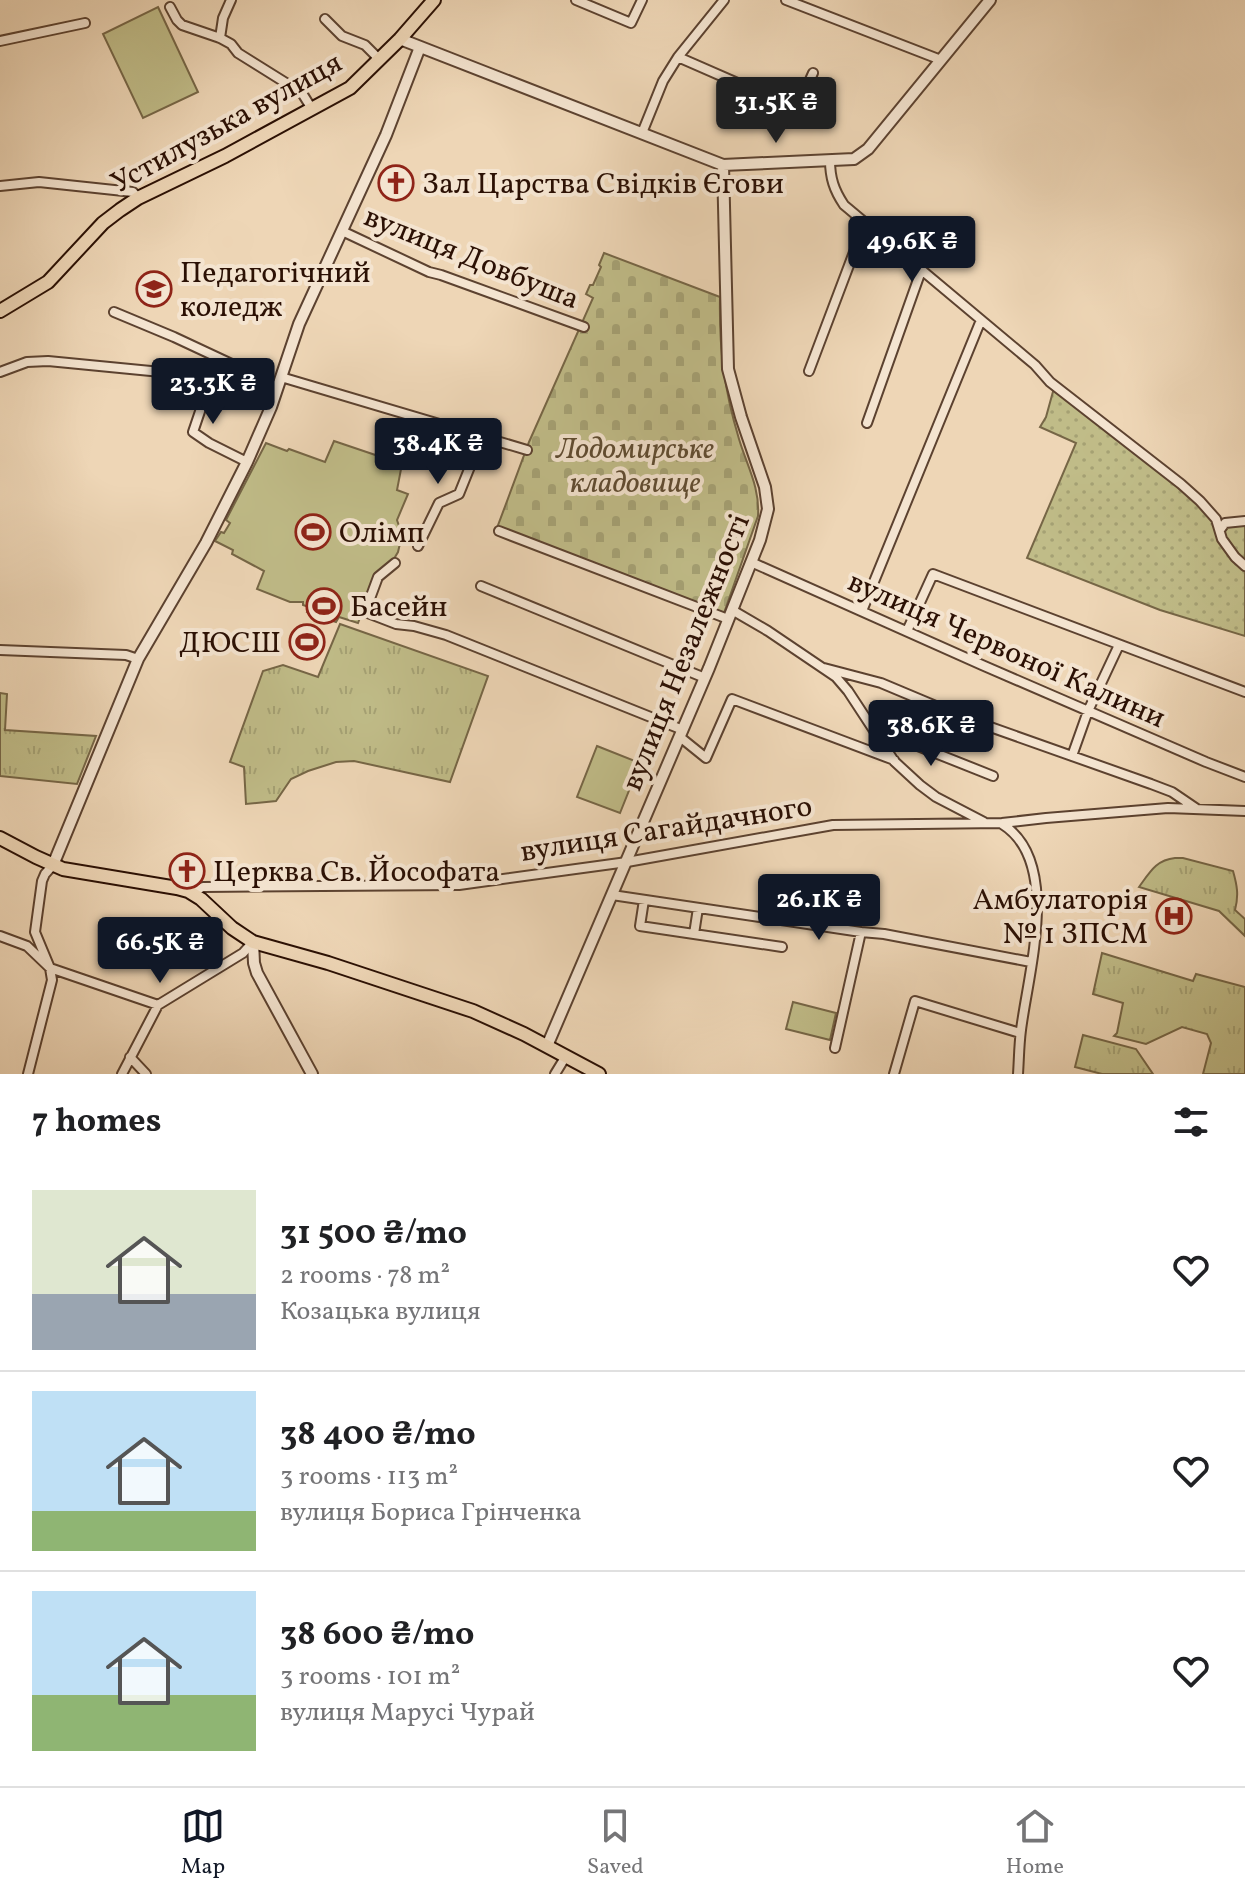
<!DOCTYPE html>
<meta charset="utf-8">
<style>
body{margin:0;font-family:Vollkorn,serif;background:#f2f2f2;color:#202124;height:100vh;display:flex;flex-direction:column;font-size:30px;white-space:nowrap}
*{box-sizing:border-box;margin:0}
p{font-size:26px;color:#757577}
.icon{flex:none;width:44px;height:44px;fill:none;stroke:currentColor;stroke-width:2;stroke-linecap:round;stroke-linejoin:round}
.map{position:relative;height:1074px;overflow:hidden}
.panel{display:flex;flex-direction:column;background:#fff;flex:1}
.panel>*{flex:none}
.price{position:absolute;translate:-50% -68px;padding:0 18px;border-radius:8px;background:#111827;color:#fff;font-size:26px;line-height:52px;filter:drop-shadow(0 2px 4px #0008)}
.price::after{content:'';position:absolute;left:50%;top:48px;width:24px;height:18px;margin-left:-12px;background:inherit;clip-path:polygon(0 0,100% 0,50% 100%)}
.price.active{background:#222;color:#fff}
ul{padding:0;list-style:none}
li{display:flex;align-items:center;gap:24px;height:200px;padding:0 32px}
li+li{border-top:2px solid #e0e0e0}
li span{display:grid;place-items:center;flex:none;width:224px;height:160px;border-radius:0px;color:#555}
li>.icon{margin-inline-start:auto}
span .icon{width:96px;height:96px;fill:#fffc;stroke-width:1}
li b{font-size:34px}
h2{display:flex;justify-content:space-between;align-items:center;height:96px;padding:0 32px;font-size:34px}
.tab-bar{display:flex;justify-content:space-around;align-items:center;height:112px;border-top:2px solid #e0e0e0;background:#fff;font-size:22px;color:#757577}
.tab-bar a{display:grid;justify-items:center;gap:4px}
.tab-bar .active{color:#111827}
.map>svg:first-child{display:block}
</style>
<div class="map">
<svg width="1245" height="1074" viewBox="0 0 1245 1074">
<defs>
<pattern id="grass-tufts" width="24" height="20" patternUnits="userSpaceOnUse" patternTransform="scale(2)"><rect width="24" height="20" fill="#c0bc88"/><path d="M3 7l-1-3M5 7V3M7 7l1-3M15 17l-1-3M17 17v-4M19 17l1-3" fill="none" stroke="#a5a174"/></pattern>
<pattern id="cemetery-stones" width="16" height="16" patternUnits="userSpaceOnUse" patternTransform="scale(2)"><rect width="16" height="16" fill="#c0bc88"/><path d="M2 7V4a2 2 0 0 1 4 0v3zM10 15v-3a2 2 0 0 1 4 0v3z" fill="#a5a174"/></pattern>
<pattern id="garden-dots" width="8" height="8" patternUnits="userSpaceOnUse" patternTransform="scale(2)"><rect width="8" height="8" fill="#c0bc88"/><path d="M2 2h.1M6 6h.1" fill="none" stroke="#a5a174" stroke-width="1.8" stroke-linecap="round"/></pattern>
</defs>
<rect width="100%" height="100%" fill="#eed6b6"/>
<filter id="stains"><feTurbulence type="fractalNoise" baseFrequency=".0025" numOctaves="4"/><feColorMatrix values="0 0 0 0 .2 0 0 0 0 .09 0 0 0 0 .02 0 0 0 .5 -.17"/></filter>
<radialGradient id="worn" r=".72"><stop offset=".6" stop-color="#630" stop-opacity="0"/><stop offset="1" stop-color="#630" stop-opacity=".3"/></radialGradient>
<path fill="url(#grass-tufts)" stroke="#766646" stroke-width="2" d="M 340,624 L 488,676 L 450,782 L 354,761 L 336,762 L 308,771 L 291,779 L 276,801 L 246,804 L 244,767 L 230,762 L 263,671 L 283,665 L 318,677 Z
M 0,693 L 7,694 L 5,730 L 96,736 L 77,784 L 0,776 Z
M 1175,858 L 1183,858 L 1233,871 C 1237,885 1239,895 1235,910 L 1245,919 L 1245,936 L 1219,911 L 1139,887 C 1150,872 1156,860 1175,858 Z
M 1102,953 L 1193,981 L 1196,974 L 1245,987 L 1245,1074 L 1203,1074 L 1211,1043 L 1207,1034 L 1182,1027 L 1146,1044 L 1114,1036 L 1117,1033 L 1123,1003 L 1093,994 Z
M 1083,1035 L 1136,1049 L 1153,1074 L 1102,1074 L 1075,1067 Z"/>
<path fill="url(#cemetery-stones)" stroke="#766646" stroke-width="2" d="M 604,253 L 720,297 C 719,349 724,389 739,439 C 747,466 760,487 758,516 L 724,613 L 497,528 L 529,442 L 593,298 L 586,294 L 590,285 L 593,285 L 601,267 L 599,265 Z"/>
<path fill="url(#garden-dots)" stroke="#766646" stroke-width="2" d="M 1054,388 L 1194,498 L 1224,529 L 1226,524 L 1245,522 L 1245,636 L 1160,610 L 1027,558 L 1076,443 L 1040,427 L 1046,417 Z"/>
<path fill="#c0bc88" stroke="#766646" stroke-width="2" d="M 158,7 L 198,92 L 143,118 L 103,34 Z
M 334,441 L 402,464 L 397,490 L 408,494 L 397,520 L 402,535 L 398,552 L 392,562 L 376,575 L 358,623 L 339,617 L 336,622 L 307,612 L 309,607 L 303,605 L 303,602 L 290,602 L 257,589 L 264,571 L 232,554 L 233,550 L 215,541 L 221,532 L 224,533 L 230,523 L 226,520 L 266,443 L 287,451 L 289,449 L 325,462 Z
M 597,746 L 640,763 L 620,813 L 577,797 Z
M 793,1002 L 836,1013 L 830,1040 L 786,1029 Z"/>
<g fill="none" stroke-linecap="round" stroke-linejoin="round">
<defs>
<path id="minor" d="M 576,0 L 631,23 L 642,0
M 786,0 L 941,60
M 170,7 L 177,20 L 182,25 L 220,38 L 231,44 L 238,53 L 302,93 L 312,109
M 325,19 L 342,36 L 365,45 L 380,60
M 220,38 L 223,18 L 231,0
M 0,41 L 85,23
M 678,57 L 797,109 L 813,73
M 642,133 L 663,81 L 678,57 L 724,0
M 830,160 C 830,178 834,190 844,205 L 1035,365 L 1050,382 L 1181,484 L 1200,501 L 1216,519 L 1222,539 L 1235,557 L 1245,566
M 0,186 L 39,182 L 133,192 L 138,198
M 342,231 L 429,272 L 441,275 L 584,327
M 114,312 L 174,337 L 266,380
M 809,371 L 865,223
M 0,372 L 27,362 L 48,361 L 233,379 L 278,386
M 212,376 L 193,432 L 209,443 L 247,462
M 281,377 L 527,450
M 867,423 L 921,271
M 1220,530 L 1225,523 L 1245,521
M 499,531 L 728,619
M 418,546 L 439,503 L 459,494 L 482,437
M 751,562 L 982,665 L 1206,762 L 1245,777
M 395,563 L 378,577 L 365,612 L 396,624 L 414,626 L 446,635 L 683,730
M 481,586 L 705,678
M 732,610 L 768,631 L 836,677 L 848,691 L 894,761 L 920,785 L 936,797 L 984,822
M 862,611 L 981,320
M 907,631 L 933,574 L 1245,692
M 0,650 L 126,655 L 138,659
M 824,668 L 881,683 L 962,717 L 1151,784 L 1172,792 L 1197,809
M 877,734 L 900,739 L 993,776
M 680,737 L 706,758 L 732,699 L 894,760
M 1072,756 L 1088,711 L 1119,645
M 1002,824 C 1062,861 1028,973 1021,1030 C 1019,1045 1019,1060 1018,1074
M 194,895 L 199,889 L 203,887 L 459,885 L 627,862 L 833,825 L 1002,823 L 1046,818 L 1168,808 L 1245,811
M 612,895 L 861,932 L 884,934 L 1031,962
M 644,900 L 640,926 L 782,947
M 694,934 L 698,908
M 0,936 L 27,946 L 50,968 L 158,1005
M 835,1048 L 861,932
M 130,1057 L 146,1074
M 28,1074 L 52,980 L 50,968 L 35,932 L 42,881 L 45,874 L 53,865
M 122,1074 L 158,1005 L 243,953 L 253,942
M 555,1074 L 566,1056
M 894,1074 L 915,1001 L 1020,1033"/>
<path id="tertiary" d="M 400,39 L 723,165 L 854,159 L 868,149 L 990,0
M 53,865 L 138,659 L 206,543 L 247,462 L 271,407 L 299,324 L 386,135 L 420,47
M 253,942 L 254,963 L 257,973 L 312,1074
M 547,1046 L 709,668 L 760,540 L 768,509 L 765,487 L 741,417 L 728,369 L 723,165"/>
<path id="primary" d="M 0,311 L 48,282 L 103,223 L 120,210 L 138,198 L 225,156 L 350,88 L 400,39 L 434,0
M 0,838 L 36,857 L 63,869 L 177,888 L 188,891 L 201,899 L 232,928 L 253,942 L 328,963 L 473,1011 L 524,1034 L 599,1074"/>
</defs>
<use href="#minor" stroke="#5c4230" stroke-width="12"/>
<use href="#tertiary" stroke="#5c4230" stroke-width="14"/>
<use href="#primary" stroke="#2b1004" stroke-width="16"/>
<use href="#minor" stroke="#f4e4d0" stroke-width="8"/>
<use href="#tertiary" stroke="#f4e4d0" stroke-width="10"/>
<use href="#primary" stroke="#eed6b6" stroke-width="12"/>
</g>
<defs>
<symbol id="church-ring" viewBox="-11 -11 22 22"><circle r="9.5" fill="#f4e4d0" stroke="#8f2418" stroke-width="1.5"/><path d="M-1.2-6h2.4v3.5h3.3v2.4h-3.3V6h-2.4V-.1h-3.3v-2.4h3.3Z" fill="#8f2418"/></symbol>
<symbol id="university-ring" viewBox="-11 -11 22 22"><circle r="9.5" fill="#f4e4d0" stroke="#8f2418" stroke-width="1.5"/><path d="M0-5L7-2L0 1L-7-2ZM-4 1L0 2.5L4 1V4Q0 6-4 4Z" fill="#8f2418"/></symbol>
<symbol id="stadium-ring" viewBox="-11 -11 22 22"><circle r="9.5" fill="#f4e4d0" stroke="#8f2418" stroke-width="1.5"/><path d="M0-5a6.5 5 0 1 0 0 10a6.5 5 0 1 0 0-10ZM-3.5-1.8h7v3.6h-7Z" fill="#8f2418"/></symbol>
<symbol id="hospital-ring" viewBox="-11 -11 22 22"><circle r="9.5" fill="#f4e4d0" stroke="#8f2418" stroke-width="1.5"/><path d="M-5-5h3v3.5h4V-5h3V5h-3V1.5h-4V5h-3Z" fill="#8f2418"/></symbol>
</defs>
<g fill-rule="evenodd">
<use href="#church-ring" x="376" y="163" width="40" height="40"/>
<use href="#university-ring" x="134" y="269" width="40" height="40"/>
<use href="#stadium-ring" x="293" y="512" width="40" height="40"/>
<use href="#stadium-ring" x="304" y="586" width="40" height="40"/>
<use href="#stadium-ring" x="287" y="622" width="40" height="40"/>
<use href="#church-ring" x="167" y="851" width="40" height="40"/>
<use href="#hospital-ring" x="1154" y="896" width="40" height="40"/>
</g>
<g text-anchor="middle" stroke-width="8" stroke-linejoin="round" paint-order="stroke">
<g font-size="30" fill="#2b1004" stroke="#f4e4d0">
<text transform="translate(226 122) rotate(-29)" y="10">Устилузька вулиця</text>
<text transform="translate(472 257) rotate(22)" y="10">вулиця Довбуша</text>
<text transform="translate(1007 649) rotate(24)" y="10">вулиця Червоної Калини</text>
<text transform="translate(685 652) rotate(-68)" y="10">вулиця Незалежності</text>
<text transform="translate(666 828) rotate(-9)" y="10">вулиця Сагайдачного</text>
</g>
<g font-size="30" fill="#2b1004" stroke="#f4e4d0" text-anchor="start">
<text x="422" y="193">Зал Царства Свідків Єгови</text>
<text x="180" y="282">Педагогічний<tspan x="180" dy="34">коледж</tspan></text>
<text x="339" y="542">Олімп</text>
<text x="350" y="616">Басейн</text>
<text x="281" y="652" text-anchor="end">ДЮСШ</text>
<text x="213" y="881">Церква Св. Йософата</text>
<text x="1148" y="909" text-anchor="end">Амбулаторія<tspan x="1148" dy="34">№ 1 ЗПСМ</tspan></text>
</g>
<g font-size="30" font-style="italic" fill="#5f4c32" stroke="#f4e4d0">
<text x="635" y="458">Лодомирське<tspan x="635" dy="34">кладовище</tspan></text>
</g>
</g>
<rect width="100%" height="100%" filter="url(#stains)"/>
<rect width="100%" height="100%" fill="url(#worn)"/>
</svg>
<b class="price active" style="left:776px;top:145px">31.5K ₴</b>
<b class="price" style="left:912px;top:284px">49.6K ₴</b>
<b class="price" style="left:213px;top:426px">23.3K ₴</b>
<b class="price" style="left:438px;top:486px">38.4K ₴</b>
<b class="price" style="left:931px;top:768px">38.6K ₴</b>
<b class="price" style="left:819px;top:942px">26.1K ₴</b>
<b class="price" style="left:160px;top:985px">66.5K ₴</b>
</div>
<section class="panel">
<h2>7 homes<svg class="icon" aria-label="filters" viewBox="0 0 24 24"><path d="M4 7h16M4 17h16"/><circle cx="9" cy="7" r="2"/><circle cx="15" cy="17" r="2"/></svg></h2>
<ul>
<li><span style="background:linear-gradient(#dfe7d0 65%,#9aa5b1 0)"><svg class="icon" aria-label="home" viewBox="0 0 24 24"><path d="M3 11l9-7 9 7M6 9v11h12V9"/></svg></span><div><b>31 500 ₴/mo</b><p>2 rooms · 78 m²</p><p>Козацька вулиця</p></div><svg class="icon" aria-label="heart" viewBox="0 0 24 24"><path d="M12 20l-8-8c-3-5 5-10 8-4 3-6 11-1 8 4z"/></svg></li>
<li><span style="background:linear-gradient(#bfe0f5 75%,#8fb573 0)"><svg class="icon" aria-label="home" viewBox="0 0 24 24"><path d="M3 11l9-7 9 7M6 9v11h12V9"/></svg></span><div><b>38 400 ₴/mo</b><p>3 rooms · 113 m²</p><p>вулиця Бориса Грінченка</p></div><svg class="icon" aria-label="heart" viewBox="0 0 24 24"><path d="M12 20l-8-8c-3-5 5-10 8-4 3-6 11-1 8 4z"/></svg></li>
<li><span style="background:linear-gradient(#bfe0f5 65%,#8fb573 0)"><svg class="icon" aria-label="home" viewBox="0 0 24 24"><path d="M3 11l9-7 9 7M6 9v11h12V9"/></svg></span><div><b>38 600 ₴/mo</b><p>3 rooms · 101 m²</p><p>вулиця Марусі Чурай</p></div><svg class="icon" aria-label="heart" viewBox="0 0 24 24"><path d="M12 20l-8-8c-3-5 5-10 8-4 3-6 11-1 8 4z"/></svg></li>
</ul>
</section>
<nav class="tab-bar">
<a class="active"><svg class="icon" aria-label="map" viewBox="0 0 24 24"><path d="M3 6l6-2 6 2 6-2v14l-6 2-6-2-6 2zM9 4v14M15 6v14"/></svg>Map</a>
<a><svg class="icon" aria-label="saved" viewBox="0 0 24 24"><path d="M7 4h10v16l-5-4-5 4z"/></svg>Saved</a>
<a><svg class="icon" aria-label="home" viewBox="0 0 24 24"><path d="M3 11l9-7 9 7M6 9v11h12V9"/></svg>Home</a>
</nav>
